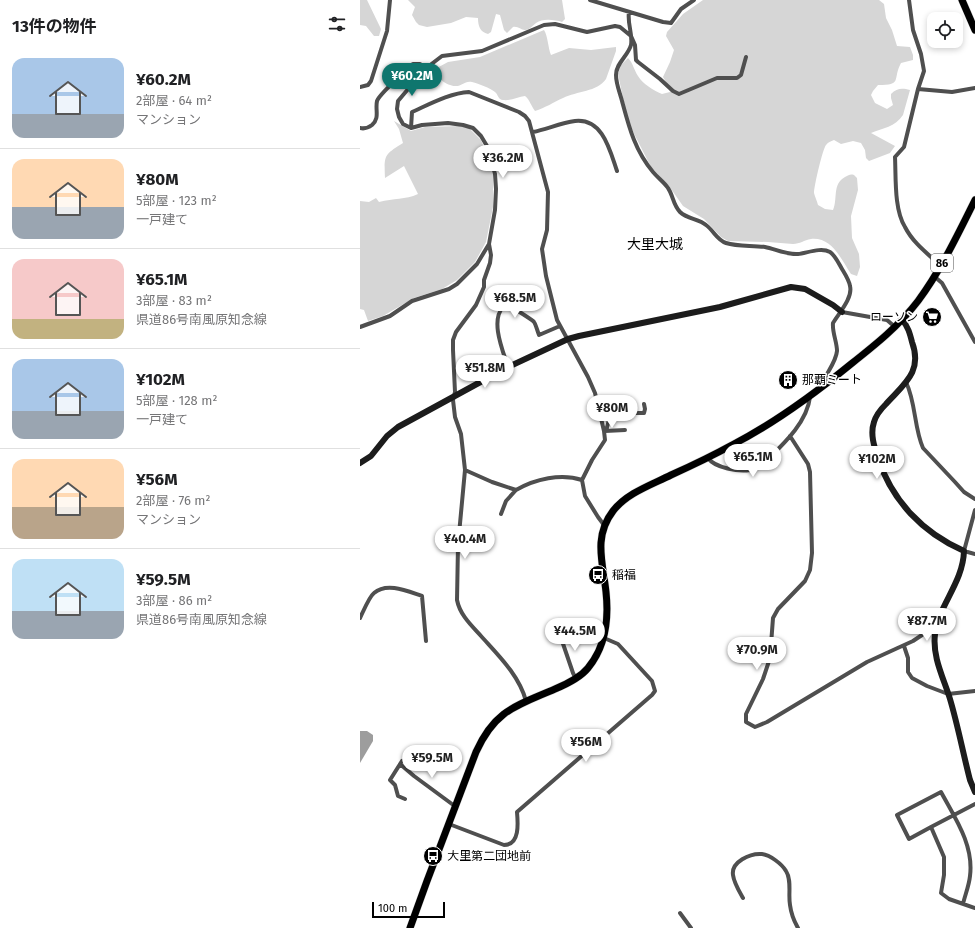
<!DOCTYPE html>
<html lang="ja">
<meta charset="utf-8">
<style>
body{margin:0;font-family:"Fira Sans","Noto Sans JP",sans-serif;background:#f6f6f6;color:#202124;height:100vh;display:flex;flex-direction:column;font-size:15px;white-space:nowrap}
*{box-sizing:border-box;margin:0}
p{font-size:13px;color:#757577}
.icon{flex:none;width:22px;height:22px;fill:none;stroke:currentColor;stroke-width:2;stroke-linecap:round;stroke-linejoin:round}
.map{position:relative;flex:1;overflow:hidden}
.sheet{display:flex;flex-direction:column;background:#fff;width:360px}
.sheet>*{flex:none}
.fabs{position:absolute;left:567px;top:12px;display:grid;gap:8px}
.fabs a{display:grid;place-items:center;width:36px;height:36px;border-radius:8px;background:#fff;box-shadow:0 2px 6px #0003;font-size:20px}
.scale{position:absolute;left:12px;bottom:10px;width:73px;box-sizing:border-box;padding-left:4px;border:2px solid #000;border-top:0;font-size:11px;line-height:14px;white-space:nowrap;color:#000;-webkit-text-stroke:3px #fff;paint-order:stroke}
.price{position:absolute;translate:-50% -34px;padding:0 9px;border-radius:14px;background:#fff;color:#222;font-size:13px;line-height:26px;filter:drop-shadow(0 1px 2px #0008)}
.price::after{content:'';position:absolute;left:50%;top:24px;width:12px;height:9px;margin-left:-6px;background:inherit;clip-path:polygon(0 0,100% 0,50% 100%)}
.price.on{background:#0f766e;color:#fff}
ul{padding:0;list-style:none}
li{display:flex;align-items:center;gap:12px;height:100px;padding:0 12px}
li+li{border-top:1px solid #e0e0e0}
li span{display:grid;place-items:center;flex:none;width:112px;height:80px;border-radius:12px;color:#555}
li>.icon{margin-inline-start:auto}
span .icon{width:48px;height:48px;fill:#fffc;stroke-width:1}
li b{font-size:17px}
h2{display:flex;justify-content:space-between;align-items:center;height:48px;padding:0 12px;font-size:17px}
main{display:flex;flex:1;min-height:0}
.map>svg:first-child{display:block}
</style>
<main>
<section class="sheet">
<h2>13件の物件<svg class="icon" aria-label="filters" viewBox="0 0 24 24"><path d="M4 7h16M4 17h16"/><circle cx="9" cy="7" r="2"/><circle cx="15" cy="17" r="2"/></svg></h2>
<ul>
<li><span style="background:linear-gradient(#a9c7e8 70%,#9aa5b1 0)"><svg class="icon" aria-label="home" viewBox="0 0 24 24"><path d="M3 11l9-7 9 7M6 9v11h12V9"/></svg></span><div><b>¥60.2M</b><p>2部屋 · 64 m²</p><p>マンション</p></div></li>
<li><span style="background:linear-gradient(#ffd9b3 60%,#9aa5b1 0)"><svg class="icon" aria-label="home" viewBox="0 0 24 24"><path d="M3 11l9-7 9 7M6 9v11h12V9"/></svg></span><div><b>¥80M</b><p>5部屋 · 123 m²</p><p>一戸建て</p></div></li>
<li><span style="background:linear-gradient(#f6c9c9 75%,#c2b280 0)"><svg class="icon" aria-label="home" viewBox="0 0 24 24"><path d="M3 11l9-7 9 7M6 9v11h12V9"/></svg></span><div><b>¥65.1M</b><p>3部屋 · 83 m²</p><p>県道86号南風原知念線</p></div></li>
<li><span style="background:linear-gradient(#a9c7e8 65%,#9aa5b1 0)"><svg class="icon" aria-label="home" viewBox="0 0 24 24"><path d="M3 11l9-7 9 7M6 9v11h12V9"/></svg></span><div><b>¥102M</b><p>5部屋 · 128 m²</p><p>一戸建て</p></div></li>
<li><span style="background:linear-gradient(#ffd9b3 60%,#b9a48a 0)"><svg class="icon" aria-label="home" viewBox="0 0 24 24"><path d="M3 11l9-7 9 7M6 9v11h12V9"/></svg></span><div><b>¥56M</b><p>2部屋 · 76 m²</p><p>マンション</p></div></li>
<li><span style="background:linear-gradient(#bfe0f5 65%,#9aa5b1 0)"><svg class="icon" aria-label="home" viewBox="0 0 24 24"><path d="M3 11l9-7 9 7M6 9v11h12V9"/></svg></span><div><b>¥59.5M</b><p>3部屋 · 86 m²</p><p>県道86号南風原知念線</p></div></li>
</ul>
</section>
<div class="map">
<svg width="615" height="928" viewBox="0 0 615 928">
<rect width="100%" height="100%" fill="#fff"/>
<path fill="#d6d6d6" d="M 0,0 L 7,0 L 21,29 L 19,36 L 14,36 L 6,26 L 0,25 Z
M 48,0 L 202,0 L 205,19 L 202,22 C 195,20 183,18 176,23 C 173,25 170,30 165,30 C 161,30 158,26 153,27 L 147,33 L 144,30 L 140,15 L 136,14 L 131,32 L 128,34 C 120,32 118,26 118,18 L 106,17 L 91,23 L 67,27 L 59,25 L 56,22 L 52,15 L 55,7 Z
M 343,0 L 519,0 L 524,4 L 526,18 L 532,30 L 537,46 L 550,47 L 553,55 L 553,60 L 541,63 C 532,80 543,85 518,85 L 513,91 L 511,95 L 515,103 L 527,109 L 533,105 L 531,98 L 531,94 C 537,88 542,88 550,90 L 543,115 C 535,127 523,128 511,133 L 535,146 L 530,153 L 509,161 L 506,158 L 505,150 L 501,143 L 493,141 L 481,144 L 474,140 C 472,141 468,142 466,145 C 463,148 454,186 454,193 C 455,197 457,201 458,205 L 465,209 L 473,210 C 478,199 472,184 485,177 C 489,175 490,174 494,175 L 497,178 L 498,190 L 491,216 L 492,238 L 499,254 L 500,267 L 497,276 L 491,274 C 481,259 472,237 451,239 C 444,240 440,244 433,244 L 408,242 L 368,241 L 361,237 L 344,219 L 323,206 L 309,186 L 291,167 L 268,122 L 258,74 L 261,65 L 268,58 C 273,63 274,70 278,76 C 283,84 293,90 302,94 L 310,92 L 309,87 L 303,77 L 310,62 L 314,50 L 306,36 L 307,32 L 323,14 Z
M 184,30 C 188,36 188,48 191,55 L 209,48 L 231,50 L 256,47 L 256,51 L 246,79 C 237,92 217,91 203,98 C 194,102 185,108 175,111 C 171,106 170,100 165,96 C 158,97 150,101 143,100 C 138,100 138,94 135,92 C 130,88 119,84 112,82 C 105,80 101,87 95,86 C 87,86 75,77 75,69 L 88,62 L 120,57 Z
M 34,121 L 51,131 L 65,127 L 99,126 L 109,128 L 121,140 L 125,150 L 133,174 L 133,207 L 126,242 L 115,262 L 97,280 L 82,289 L 54,298 L 23,316 L 8,321 L 4,310 L 0,309 L 0,201 L 9,202 L 16,198 L 19,202 C 34,198 45,200 58,194 L 44,166 L 25,178 C 24,155 24,155 43,143 L 39,129 Z"/>
<path fill="#9d9d9d" d="M 0,731 L 7,731 L 13,735 L 13,741 L 0,763 Z"/>
<g fill="none" stroke-linecap="round" stroke-linejoin="round">
<defs>
<path id="primary" d="M 602,0 L 615,30
M 50,928 L 67,881 L 116,752 C 135,710 156,706 195,689 C 207,684 220,678 228,668 C 246,646 249,620 246,592 C 243,563 233,537 253,511 C 267,493 291,485 311,475 C 331,466 352,456 372,445 C 415,423 453,395 491,364 C 515,345 539,326 558,301 C 581,270 598,234 615,200"/>
</defs>
<use href="#primary" stroke="#dbdbdb" stroke-width="8"/>
<path stroke="#4f4f4f" stroke-width="4" d="M 230,0 L 303,22 L 311,23 L 321,9 L 334,0
M 549,0 L 553,30 L 561,54 L 564,71 L 558,89 L 544,147 L 535,157 C 536,177 534,210 545,227 C 553,243 568,254 581,266
M 269,12 C 267,23 273,34 271,45 C 268,56 256,63 256,75 C 256,84 260,93 262,101 C 269,127 275,151 293,172 C 298,178 304,182 308,188 C 313,195 313,205 320,212 C 327,219 339,219 346,225 C 354,231 357,240 366,243 C 378,247 393,245 405,247 C 415,249 427,255 438,254 C 447,253 461,247 470,252 C 475,255 479,264 482,269 C 485,274 489,280 490,286 C 493,298 479,313 473,323 C 472,332 477,342 477,351 C 476,363 465,374 462,385
M 0,87 L 8,85 L 11,81 L 27,31 L 30,0
M 558,89 L 592,92 L 615,88
M 0,128 C 4,129 8,128 12,125 C 20,118 15,110 17,101 C 20,93 45,72 53,64 L 60,64 L 65,69
M 51,128 L 52,112 C 70,104 90,93 109,92 L 159,112 L 165,116 L 169,121 L 188,192 L 187,230 L 182,249 L 186,276 L 197,320 L 228,377 L 235,393 L 244,431 L 245,440 L 232,460 L 222,480 L 225,496 L 238,517 L 244,525
M 173,132 C 187,129 201,123 215,121 C 243,118 250,151 257,171
M 129,244 L 131,255 L 130,263 L 124,280 L 124,287 L 116,305 L 96,332 L 93,340 L 93,350 L 95,392 L 93,400 L 95,417 L 101,434 L 105,470 L 98,545 L 97,600 C 100,615 111,625 121,636 C 138,655 159,675 166,701
M 575,277 L 582,283 L 615,342
M 482,312 L 527,320 L 535,327
M 0,327 L 30,316 L 52,301 L 89,289 L 97,284 L 117,264 L 129,244 L 135,210 L 136,189 L 135,174 L 127,146 L 121,136 L 113,128 L 103,125 L 88,123 L 62,125 L 51,128 L 43,124 L 39,117 L 37,109 L 38,101 L 65,69 L 82,56 L 122,51 L 184,25 L 195,24 L 227,32 L 255,26 L 260,27 L 271,36 L 275,45 L 276,60 L 278,62 L 300,79 L 313,91 L 319,94 L 357,78 L 377,78 L 381,75 L 386,57
M 148,367 C 143,351 130,321 143,307 L 151,306 C 154,309 173,320 174,322 C 176,325 177,330 179,335 L 200,326
M 546,382 C 556,403 554,428 563,448 L 595,482 L 604,492 L 615,499
M 266,402 L 268,413
M 245,431 L 265,430
M 246,431 L 250,416 L 268,413 L 284,413 L 285,409 L 284,404
M 430,436 L 448,464 L 450,472 L 452,553 L 450,570 L 445,581 L 418,609 L 413,618 L 410,658 L 403,679 L 386,714 L 386,722 L 395,727 L 407,722 L 507,662 L 553,641 L 562,635 L 578,621
M 348,458 C 355,468 379,472 390,470 C 395,470 398,467 402,465 C 420,447 447,424 450,397
M 105,470 L 132,482 L 156,490 C 175,479 201,473 222,480
M 615,510 L 604,551 L 615,554
M 141,514 L 146,501 L 156,490
M 0,618 C 3,612 9,597 14,593 C 27,582 47,591 62,596 L 66,641
M 199,632 L 213,673 L 216,679
M 544,646 L 548,658 L 548,672 L 552,678 L 567,686 L 588,694 L 615,691
M 40,764 L 54,776 L 96,807
M 45,799 L 38,796 L 35,785 L 30,780 L 42,761 L 51,758
M 615,804 L 571,827 L 584,857 L 584,875 L 581,893 L 589,899 L 615,908
M 89,824 L 144,845 C 160,845 158,823 157,812 L 292,695 L 295,691 L 292,681 L 258,644 L 244,638
M 571,827 L 549,839 L 537,815 L 581,792 C 595,818 614,845 610,876 C 609,886 605,895 603,904
M 383,898 C 379,891 374,883 373,875 C 371,862 390,853 402,854 C 410,855 422,864 426,871 C 432,880 428,895 430,905 C 431,913 434,921 438,928
M 320,913 L 331,928"/>
<path stroke="#1c1c1c" stroke-width="6" d="M 542,320 C 548,326 550,334 552,342 C 563,372 544,384 526,404 C 521,409 516,415 514,422 C 510,434 514,446 518,458 C 532,501 563,533 604,551 C 603,583 578,606 575,634 C 572,657 584,679 590,699 C 598,726 603,753 610,780 L 615,792
M 0,463 L 11,456 L 27,436 L 38,427 L 148,367 L 208,339 L 219,336 L 360,307 L 431,287 L 445,289 L 473,305 L 482,312"/>
<use href="#primary" stroke="#000" stroke-width="7"/>
</g>
<defs>
<symbol id="supermarket-disc" viewBox="-11 -11 22 22"><circle r="9.5" fill="#000" stroke="#fff"/><path d="M-6-5.5h2.5l.6 2H6L4.5 2H-2.5L-4.4-4H-6ZM-1.5 3.2a1.3 1.3 0 1 0 .1 0ZM3 3.2a1.3 1.3 0 1 0 .1 0Z" fill="#fff"/></symbol>
<symbol id="building-disc" viewBox="-11 -11 22 22"><circle r="9.5" fill="#000" stroke="#fff"/><path d="M-4-6H4V6H1V3H-1V6H-4ZM-2.5-4.3h1.7v1.8h-1.7ZM.8-4.3h1.7v1.8H.8ZM-2.5-1h1.7V.8h-1.7ZM.8-1h1.7V.8H.8Z" fill="#fff"/></symbol>
<symbol id="bus-disc" viewBox="-11 -11 22 22"><circle r="9.5" fill="#000" stroke="#fff"/><path d="M-5-6H5V4H4V6H2V4H-2V6H-4V4H-5ZM-3.5-4V0h7V-4ZM-3.5 1.2v1.5H-2V1.2ZM2 1.2v1.5H3.5V1.2Z" fill="#fff"/></symbol>
</defs>
<g fill-rule="evenodd">
<use href="#supermarket-disc" x="561" y="306" width="22" height="22"/>
<use href="#building-disc" x="417" y="369" width="22" height="22"/>
<use href="#bus-disc" x="227" y="564" width="22" height="22"/>
<use href="#bus-disc" x="62" y="845" width="22" height="22"/>
</g>
<g text-anchor="middle" stroke-width="3" stroke-linejoin="round" paint-order="stroke">
<rect fill="#fff" stroke="#4c4c4c" stroke-width="1" x="571" y="254" width="22" height="18" rx="3"/>
<g font-size="11" font-weight="bold" fill="#000">
<text x="582" y="267">86</text>
</g>
<g font-size="12" fill="#000" stroke="#fff" text-anchor="start">
<text x="558" y="321" text-anchor="end">ローソン</text>
<text x="442" y="384">那覇ミート</text>
<text x="252" y="579">稲福</text>
<text x="87" y="860">大里第二団地前</text>
</g>
<g font-size="14" fill="#000" stroke="#fff">
<text x="295" y="249">大里大城</text>
</g>
</g>
</svg>
<div class="fabs">
<a><svg class="icon" aria-label="locate" viewBox="0 0 24 24"><circle cx="12" cy="12" r="6"/><path d="M12 2v4M12 18v4M2 12h4M18 12h4"/></svg></a>
</div>
<div class="scale">100 m</div>
<b class="price on" style="left:52px;top:97px">¥60.2M</b>
<b class="price" style="left:143px;top:179px">¥36.2M</b>
<b class="price" style="left:155px;top:319px">¥68.5M</b>
<b class="price" style="left:125px;top:389px">¥51.8M</b>
<b class="price" style="left:252px;top:429px">¥80M</b>
<b class="price" style="left:393px;top:478px">¥65.1M</b>
<b class="price" style="left:517px;top:480px">¥102M</b>
<b class="price" style="left:105px;top:560px">¥40.4M</b>
<b class="price" style="left:567px;top:642px">¥87.7M</b>
<b class="price" style="left:215px;top:652px">¥44.5M</b>
<b class="price" style="left:397px;top:671px">¥70.9M</b>
<b class="price" style="left:226px;top:763px">¥56M</b>
<b class="price" style="left:72px;top:779px">¥59.5M</b>
</div>
</main>
